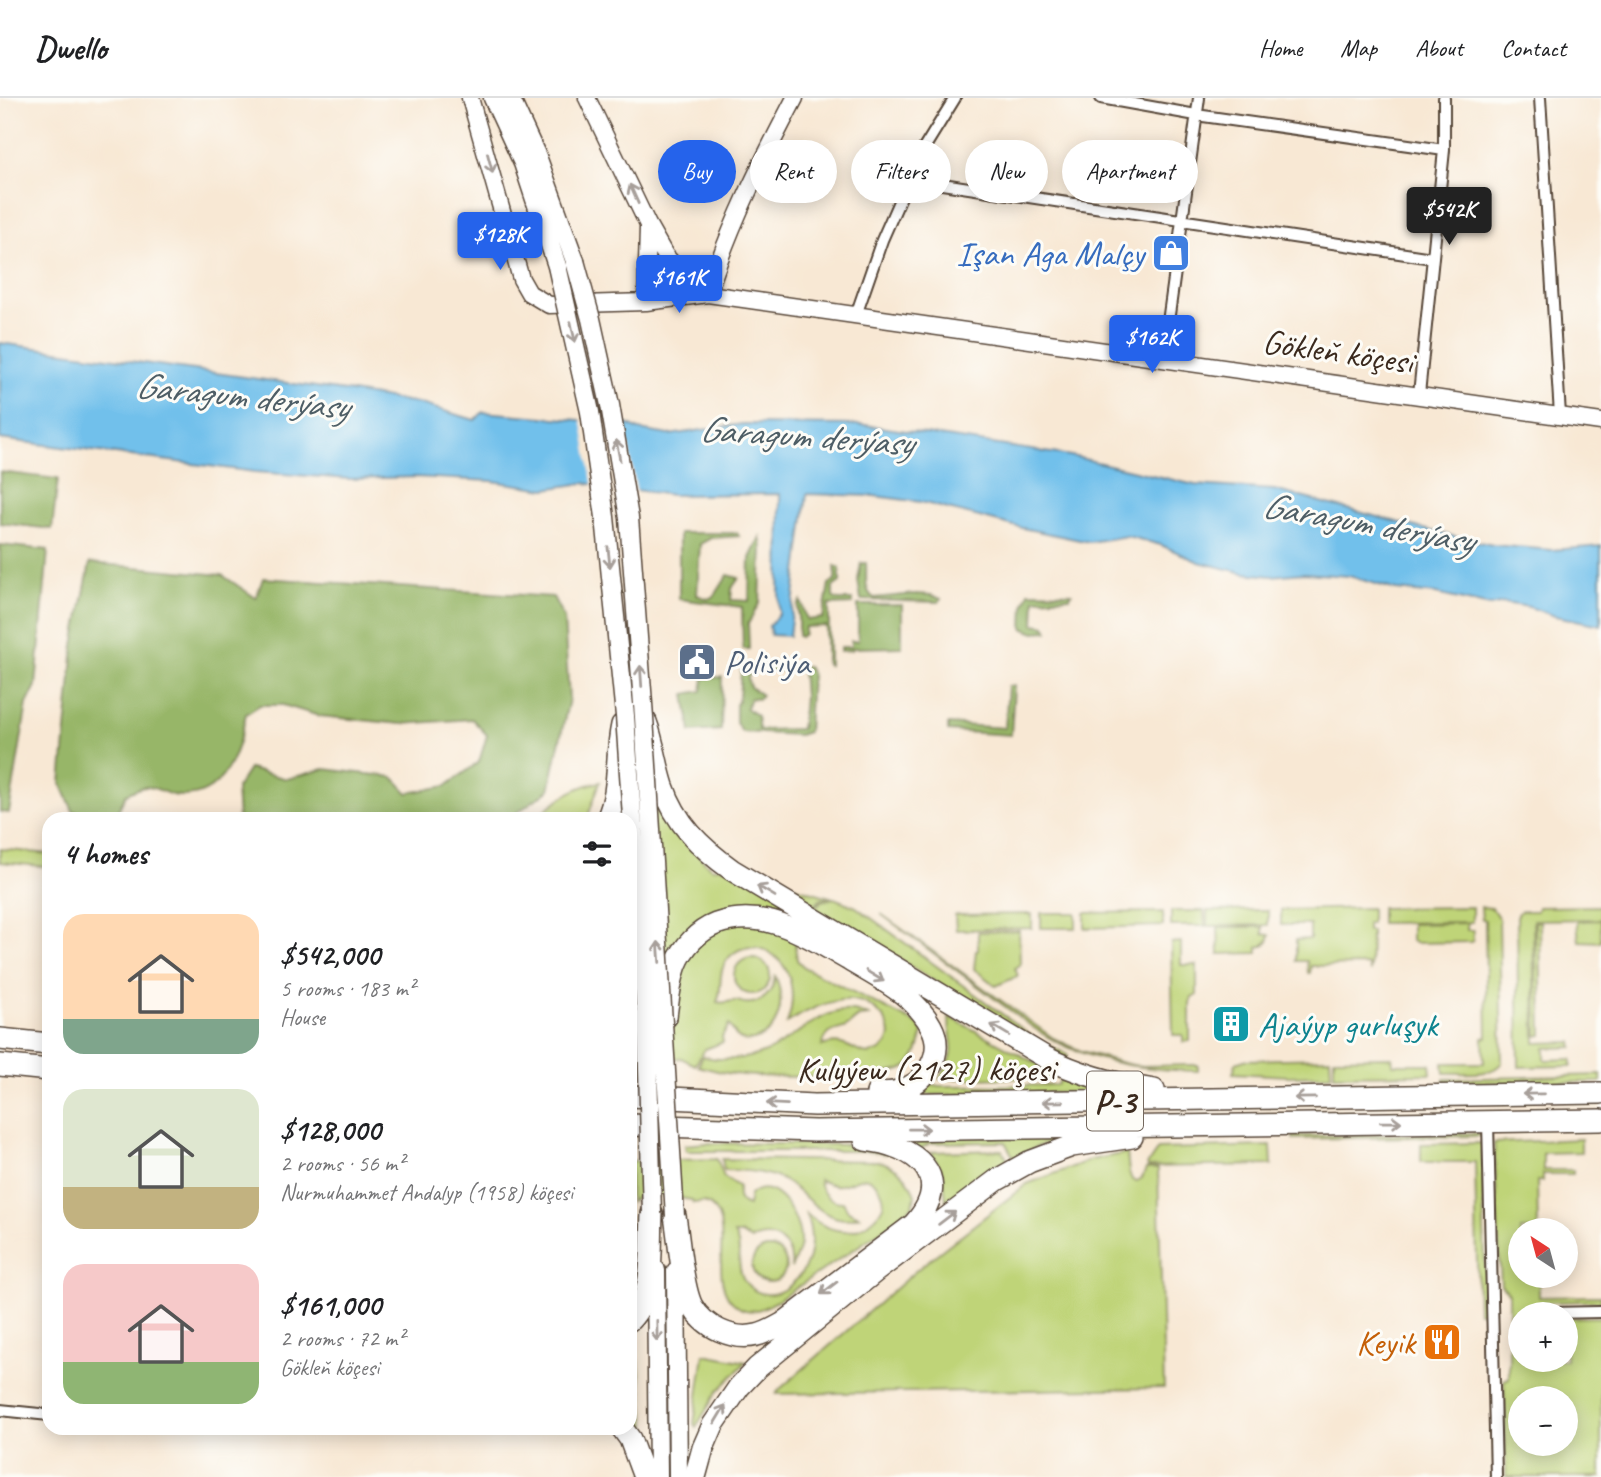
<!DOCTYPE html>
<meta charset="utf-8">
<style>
body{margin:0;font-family:Caveat,sans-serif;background:#f6f6f6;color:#202124;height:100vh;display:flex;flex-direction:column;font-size:26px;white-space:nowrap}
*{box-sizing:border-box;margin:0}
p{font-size:23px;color:#757577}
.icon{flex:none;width:38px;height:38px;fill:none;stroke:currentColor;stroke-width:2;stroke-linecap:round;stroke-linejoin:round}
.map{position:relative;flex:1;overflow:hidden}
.details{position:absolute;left:42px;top:714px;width:595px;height:623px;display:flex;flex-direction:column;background:#fff;border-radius:21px;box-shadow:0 4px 18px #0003}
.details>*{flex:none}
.top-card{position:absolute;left:658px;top:42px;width:665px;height:63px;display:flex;gap:14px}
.needle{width:46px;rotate:324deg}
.fabs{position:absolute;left:1508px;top:1120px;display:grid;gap:14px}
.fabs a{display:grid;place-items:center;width:70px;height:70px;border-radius:50%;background:#fff;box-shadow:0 4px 18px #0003;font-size:35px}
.price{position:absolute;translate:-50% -60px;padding:0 16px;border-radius:7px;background:#2563eb;color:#fff;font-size:23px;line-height:46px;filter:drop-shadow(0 2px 4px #0008)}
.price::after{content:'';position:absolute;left:50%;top:42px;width:21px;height:16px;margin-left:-10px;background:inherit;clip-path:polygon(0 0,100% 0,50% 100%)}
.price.on{background:#222;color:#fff}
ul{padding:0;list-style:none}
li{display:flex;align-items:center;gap:21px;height:175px;padding:0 21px}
li span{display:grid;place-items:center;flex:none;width:196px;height:140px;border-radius:21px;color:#555}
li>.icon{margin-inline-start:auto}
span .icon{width:84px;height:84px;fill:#fffc;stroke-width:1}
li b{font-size:30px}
h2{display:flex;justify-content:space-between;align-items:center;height:84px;padding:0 21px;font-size:30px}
.pill{padding:0 24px;border-radius:32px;background:#fff;box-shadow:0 4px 18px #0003;font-size:24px;line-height:63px}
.pill.on{background:#2563eb;color:#fff}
header{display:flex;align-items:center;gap:42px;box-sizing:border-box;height:98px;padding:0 35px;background:#fff;border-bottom:2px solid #e0e0e0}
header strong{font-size:33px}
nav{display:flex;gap:38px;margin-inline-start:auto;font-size:24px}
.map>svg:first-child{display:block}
</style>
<header>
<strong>Dwello</strong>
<nav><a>Home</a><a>Map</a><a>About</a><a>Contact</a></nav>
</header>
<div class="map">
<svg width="1601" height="1379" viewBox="0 0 1601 1379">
<rect width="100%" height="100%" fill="#fdfcf7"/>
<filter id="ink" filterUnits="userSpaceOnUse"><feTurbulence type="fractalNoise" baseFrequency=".0143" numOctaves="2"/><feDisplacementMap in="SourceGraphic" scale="14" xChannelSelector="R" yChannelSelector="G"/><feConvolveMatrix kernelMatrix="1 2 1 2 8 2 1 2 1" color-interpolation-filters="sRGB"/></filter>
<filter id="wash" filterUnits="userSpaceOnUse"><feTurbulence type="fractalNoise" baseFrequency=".00686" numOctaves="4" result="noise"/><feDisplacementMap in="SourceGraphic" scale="28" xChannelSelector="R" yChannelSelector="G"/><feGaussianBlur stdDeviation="1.57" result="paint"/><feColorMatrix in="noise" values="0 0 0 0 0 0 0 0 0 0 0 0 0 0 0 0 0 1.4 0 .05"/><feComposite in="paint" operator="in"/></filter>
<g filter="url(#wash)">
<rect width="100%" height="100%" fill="#f8e8d4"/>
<path fill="#bfd478" stroke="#7d7f4b" stroke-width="2" fill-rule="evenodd" d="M 600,684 L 587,721 L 534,721 C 557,703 571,689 600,684 Z
M 659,703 L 680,739 L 711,770 L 746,768 L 768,781 L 830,799 L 820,802 L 813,809 L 795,847 L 797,862 L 805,870 L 917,926 L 923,935 C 918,949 918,963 903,971 C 886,980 758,980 735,976 C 722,975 710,971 698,968 L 703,958 C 721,964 748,961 766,954 C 798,940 830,898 868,918 L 859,919 C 855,921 853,924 849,927 C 838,935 828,928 822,948 C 849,937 859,964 878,953 C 907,937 876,904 853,902 C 831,900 806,913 787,925 C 793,909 794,893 788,876 C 778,851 745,838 727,862 C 717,875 723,891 717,904 C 724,906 727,903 734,903 C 736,902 743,905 745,905 C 763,907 774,893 775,877 C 785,900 782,933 754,942 C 748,943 743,944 738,940 C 734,936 732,930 729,927 L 722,939 L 723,944 L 705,951 L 695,967 L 681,960 L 630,962 L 630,721 L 617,721 L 623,706 Z
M 0,751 L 49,756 L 49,769 L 0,764 Z
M 834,800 L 856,809 L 1036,941 L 1068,957 L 1065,962 L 814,810 L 822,803 Z
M 1601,808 L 1601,821 L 1533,822 L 1535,945 L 1572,944 L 1573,949 L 1545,950 L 1545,962 L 1572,961 L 1572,968 L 1519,969 L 1517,816 L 1521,813 L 1537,813 L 1538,809 Z
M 1472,809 L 1472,824 L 1381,825 L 1381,810 Z
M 1481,809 L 1492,810 L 1499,821 L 1502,964 C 1493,980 1460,974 1444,975 L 1443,965 L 1484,965 L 1483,940 L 1487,939 L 1485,822 L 1482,822 Z
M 1371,810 L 1371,825 L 1367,826 L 1367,833 L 1371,833 L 1370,874 L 1368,867 L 1311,868 L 1310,875 L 1308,875 L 1307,863 L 1296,863 L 1296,842 L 1310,841 L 1310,827 L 1281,827 L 1281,812 Z
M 1268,812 L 1268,827 L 1207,828 L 1207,813 Z
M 1171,813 L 1204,813 L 1205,828 L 1171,828 Z
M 1163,814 L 1163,828 L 1085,830 L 1085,815 Z
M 1041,815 L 1076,815 L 1076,830 L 1041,830 Z
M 881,816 L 1053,940 L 1081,953 L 1123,965 L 1138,968 L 1198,967 L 1198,973 C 1139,972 1081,964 1031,928 Z
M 1032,816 L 1032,830 L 956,832 L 955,817 Z
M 1601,822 L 1601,844 L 1579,843 L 1577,823 Z
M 1540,823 L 1542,937 L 1537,938 L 1535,824 Z
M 1467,825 L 1467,832 L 1473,832 L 1473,842 L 1471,844 L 1415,845 L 1411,843 L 1411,826 Z
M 1218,829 L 1263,829 L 1263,836 L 1270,837 C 1269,844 1265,848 1258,849 L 1258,855 L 1219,856 Z
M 1019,833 L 1020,866 L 1015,870 L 1018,878 L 996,888 L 974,871 L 976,852 L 978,852 L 978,834 Z
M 1181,844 L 1181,867 L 1197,867 L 1197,897 L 1192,900 L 1190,905 L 1190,943 L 1183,944 L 1183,937 L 1173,937 L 1171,845 Z
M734 878a18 18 0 1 1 36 0a18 18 0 1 1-36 0Z
M 949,919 L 950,919 L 1056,976 L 1054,980 L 939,981 C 961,948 949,951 949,919 Z
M 1392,959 L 1393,966 L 1430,966 L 1431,976 L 1334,977 L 1334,960 Z
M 1330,960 L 1331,977 L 1289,978 L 1233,975 L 1236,965 L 1244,962 Z
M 1065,975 L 1105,994 L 922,997 L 922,992 L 930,986 L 939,988 L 1057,987 Z
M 1601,977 L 1601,984 L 1444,985 L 1444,981 Z
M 1481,1035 L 1481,1038 L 1293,1041 L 1293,1038 Z
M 1086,1038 L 1041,1047 L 1014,1060 L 1005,1044 L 930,1045 L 920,1051 L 897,1039 Z
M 1581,1041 L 1581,1054 L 1543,1055 L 1543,1072 L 1573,1072 L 1573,1076 L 1543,1076 L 1543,1083 L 1537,1083 L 1538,1132 L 1521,1132 L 1521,1178 L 1539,1178 L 1539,1199 L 1601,1198 L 1601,1203 L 1544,1204 L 1543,1216 L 1521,1216 L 1521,1262 L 1566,1262 L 1566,1220 L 1601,1219 L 1601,1379 L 1506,1379 L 1504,1282 L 1509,1280 L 1509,1195 L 1501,1187 L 1494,1045 ZM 1521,1300 L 1566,1300 L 1566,1346 L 1521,1346 Z
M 706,1045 L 866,1047 L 887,1056 L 866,1053 L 686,1053 L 685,1047 Z
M 1482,1045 L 1486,1209 L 1486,1214 L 1478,1214 L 1475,1064 L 1421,1064 L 1421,1046 Z
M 1271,1048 L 1272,1067 L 1148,1069 L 1147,1067 L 1158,1051 Z
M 1002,1052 L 1009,1063 L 946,1103 L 943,1074 L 931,1054 Z
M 1127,1055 L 1129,1074 L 1132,1082 L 1137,1083 L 1142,1080 L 1146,1071 L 1158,1071 L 1164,1290 L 776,1296 L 780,1291 L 919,1170 L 1027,1086 L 1091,1062 Z
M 717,1061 L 724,1079 L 739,1089 C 736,1098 738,1105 748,1108 L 750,1097 C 775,1075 801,1122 800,1143 C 800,1153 795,1162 791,1170 C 794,1146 773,1131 751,1142 L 741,1136 L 734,1136 C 744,1149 733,1172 748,1187 C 771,1211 803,1183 809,1159 C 813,1144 811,1130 806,1116 C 817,1125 831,1133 846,1133 C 865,1133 895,1111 879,1090 C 866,1071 856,1085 840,1087 C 833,1088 826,1085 819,1082 C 820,1095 830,1104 843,1104 L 848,1113 L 859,1118 C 825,1132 806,1092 779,1080 C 761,1073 743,1072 724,1072 L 722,1061 L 877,1063 C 897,1067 909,1078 915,1098 L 913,1107 L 903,1118 L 777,1203 C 764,1210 750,1218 737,1208 C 711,1190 726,1150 720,1124 C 718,1115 713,1108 704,1104 L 693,1105 L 692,1102 L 645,1095 L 630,1104 L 630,1063 Z
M752 1167a17 17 0 1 1 34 0a17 17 0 1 1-34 0Z
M 704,1256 L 746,1264 L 717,1294 L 696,1329 L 694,1326 Z
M 638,1261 L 647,1335 L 630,1306 L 630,1262 Z"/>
<path fill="#97b668" stroke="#697043" stroke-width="2" fill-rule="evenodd" d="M 0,374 L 58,381 L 52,431 L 0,425 Z
M 679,435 L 737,435 L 739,438 L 711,440 L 700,446 L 697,497 L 707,501 L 714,499 L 728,477 L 739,480 L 732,490 L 731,502 L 749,503 L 750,460 L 760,439 L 762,450 L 760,504 L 748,526 L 749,551 L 743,551 L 742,509 L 679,501 Z
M 0,447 L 48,452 L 36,588 L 27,606 L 9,715 L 0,714 Z
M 90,465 L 222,477 L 256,500 L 263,480 L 553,499 L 564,520 L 569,601 L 549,692 L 508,721 L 238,721 L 236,691 L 249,671 L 287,681 L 324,671 L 393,679 L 408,695 L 446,688 L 479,664 L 487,637 L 472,621 L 402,626 L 319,618 L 283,607 L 260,607 L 246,616 C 238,655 223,706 172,697 C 164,695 154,688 146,689 C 140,689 131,694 126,696 L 115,719 C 101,724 87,717 73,713 L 61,685 L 74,547 Z
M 861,465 L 866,465 C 867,476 863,493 874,500 L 916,496 L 931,497 L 941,501 L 939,504 L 861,502 L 858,482 Z
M 835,468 L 840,470 L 840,484 L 833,489 L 833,499 L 838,502 L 852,502 L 853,506 L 829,507 L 829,567 L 826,566 L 826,528 L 805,529 L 804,536 L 800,539 L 798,538 L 798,508 L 801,503 L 807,522 L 823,520 L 829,486 L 835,483 Z
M 1029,494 L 1072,495 L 1070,499 L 1035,501 L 1034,526 L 1046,528 L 1048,533 L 1032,534 L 1023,530 L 1024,506 Z
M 858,507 L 902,507 L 902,549 L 853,550 L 852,552 L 840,553 L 840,549 L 851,549 L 851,543 L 858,543 Z
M 749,567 L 796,567 L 807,569 L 811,575 L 808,634 L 799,637 L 742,634 L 736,625 L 736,607 L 739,599 L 741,573 ZM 802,572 L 804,599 L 801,631 L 759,632 L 757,618 L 746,610 L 750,600 L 758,601 L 762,597 C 753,590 748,592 748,579 L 752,573 Z
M 722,579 L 721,632 L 691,634 L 685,596 L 702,593 L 704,580 Z
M 1008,588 L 1014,588 L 1011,637 L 948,633 L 948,626 L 1005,630 Z"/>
<path fill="#71c0eb" stroke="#567584" stroke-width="2" d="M 0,245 L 352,294 L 417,305 L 475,322 L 483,314 L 627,326 L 639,332 L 669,337 L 743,326 L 866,327 L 1071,358 L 1195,387 L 1274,392 L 1443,436 L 1493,447 L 1551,452 L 1601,448 L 1601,527 L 1555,518 L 1529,509 L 1504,505 L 1490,508 L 1436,496 L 1396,492 L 1349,478 L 1303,475 L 1271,478 L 1244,475 L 1199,464 L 1161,447 L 1127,438 L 1089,444 L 1022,430 L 921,404 L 874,398 L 807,396 L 789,538 L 771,537 L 769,528 L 779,516 L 780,396 L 672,397 L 583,385 L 546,391 L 492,383 L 415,379 L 350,381 L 255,374 L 0,341 Z"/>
<path fill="#f8e8d4" d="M 581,320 L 624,323 L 637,396 L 593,390 Z"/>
</g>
<g filter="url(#ink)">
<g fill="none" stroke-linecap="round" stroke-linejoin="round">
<defs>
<path id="street" d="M 1101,0 L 1196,17 L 1444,52
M 1540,0 L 1560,317
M 909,81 L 1432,160
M 856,217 L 882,142 L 918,60 L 955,0
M 1163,260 L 1199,0
M 1419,296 L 1444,52 L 1444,0
M 1488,1023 L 1496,1379
M 1549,1215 L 1601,1214
M 0,1312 L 49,1317"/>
<path id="secondary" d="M 470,0 L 521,181 L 529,195 L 549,207 L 646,204 L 708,196
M 587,0 L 648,127 L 665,157 L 678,172 L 708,196 L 1601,324
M 708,196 C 729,128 762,63 795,0
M 646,204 L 648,129"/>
<path id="primary" d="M 493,0 L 523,65 L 557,168
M 510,0 L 538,61 L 575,163
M 656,1172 L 658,1379
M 676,1173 L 678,1379"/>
<path id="highway" d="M 646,624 C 654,645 656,667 663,688 C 676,726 700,749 732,772 L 1045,959 C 1080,977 1115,986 1154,992
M 607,721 C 621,691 615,658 622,627
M 630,878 L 643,920
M 666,919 C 668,902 670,884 676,867 C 683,849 698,833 716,826 C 764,808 809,839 849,862 C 878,880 914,896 931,928 C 946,955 926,986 898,993 C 892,995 884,995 877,995
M 0,941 L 49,946
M 0,967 L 49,972
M 630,998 L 814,1007 L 1601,995
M 630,1027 L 815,1033 L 1601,1022
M 675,1118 C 679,1141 682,1189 692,1208 C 704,1229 733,1243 757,1237 C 766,1235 774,1230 782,1226 L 914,1126 C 957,1078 914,1047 865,1042
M 630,1222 C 656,1195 650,1152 652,1116
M 622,1330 L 630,1341 L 644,1379
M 695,1379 L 703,1350 L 713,1327 L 739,1289 L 757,1270 L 876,1173 L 997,1082 L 1029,1064 L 1072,1048 L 1132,1039"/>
</defs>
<use href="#street" stroke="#574639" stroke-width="14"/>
<use href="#secondary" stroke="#574639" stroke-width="19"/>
<use href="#primary" stroke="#574639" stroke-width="21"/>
<use href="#highway" stroke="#574639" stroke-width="24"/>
<use href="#street" stroke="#fff" stroke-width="10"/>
<use href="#secondary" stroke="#fff" stroke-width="16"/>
<use href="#primary" stroke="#fff" stroke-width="18"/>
<use href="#highway" stroke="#fff" stroke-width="21"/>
<defs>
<path id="primary-bridge" d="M 575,163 L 591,221 L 610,307 L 629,420 L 644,619 L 675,1118
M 557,168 L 590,314 L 605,419 L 625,618 L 647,935 L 652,1116"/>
</defs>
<use href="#primary-bridge" stroke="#574639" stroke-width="21" stroke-linecap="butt"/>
<use href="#primary-bridge" stroke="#fff" stroke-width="18"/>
</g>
<defs><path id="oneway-shaft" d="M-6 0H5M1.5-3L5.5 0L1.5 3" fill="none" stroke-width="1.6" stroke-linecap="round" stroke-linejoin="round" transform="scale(1.75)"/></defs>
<g stroke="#a79f9a">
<use href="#oneway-shaft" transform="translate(490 65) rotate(75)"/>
<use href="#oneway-shaft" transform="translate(634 96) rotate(-114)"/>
<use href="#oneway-shaft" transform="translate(573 234) rotate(78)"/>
<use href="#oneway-shaft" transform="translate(618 352) rotate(-101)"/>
<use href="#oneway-shaft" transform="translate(609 459) rotate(84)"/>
<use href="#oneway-shaft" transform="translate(641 578) rotate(-94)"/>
<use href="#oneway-shaft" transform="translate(766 793) rotate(-149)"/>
<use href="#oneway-shaft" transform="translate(659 854) rotate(-94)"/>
<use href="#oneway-shaft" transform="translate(875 878) rotate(31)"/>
<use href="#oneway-shaft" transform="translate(1000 932) rotate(-149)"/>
<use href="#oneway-shaft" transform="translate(1533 996) rotate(179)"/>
<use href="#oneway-shaft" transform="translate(1305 1000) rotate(179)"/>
<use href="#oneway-shaft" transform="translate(1053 1004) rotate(179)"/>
<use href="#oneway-shaft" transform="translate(777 1006) rotate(-177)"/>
<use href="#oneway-shaft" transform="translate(1391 1024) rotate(-1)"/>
<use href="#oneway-shaft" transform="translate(919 1031) rotate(-1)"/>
<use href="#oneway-shaft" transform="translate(947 1120) rotate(-37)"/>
<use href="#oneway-shaft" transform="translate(829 1190) rotate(143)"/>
<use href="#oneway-shaft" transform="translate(657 1233) rotate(89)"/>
<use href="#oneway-shaft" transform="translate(720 1316) rotate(-59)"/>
</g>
</g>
<defs>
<symbol id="shop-square" viewBox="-11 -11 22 22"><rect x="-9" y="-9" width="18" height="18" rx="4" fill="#3f7fe0" stroke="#fdfcf7"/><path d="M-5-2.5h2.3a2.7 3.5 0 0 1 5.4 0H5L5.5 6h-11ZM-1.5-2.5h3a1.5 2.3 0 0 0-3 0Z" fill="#fff"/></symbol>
<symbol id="civic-square" viewBox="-11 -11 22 22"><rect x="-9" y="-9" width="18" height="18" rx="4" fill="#5c6f8a" stroke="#fdfcf7"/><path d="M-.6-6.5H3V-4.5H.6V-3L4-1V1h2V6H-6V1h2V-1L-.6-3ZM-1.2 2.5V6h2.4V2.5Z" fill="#fff"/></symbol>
<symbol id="building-square" viewBox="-11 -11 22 22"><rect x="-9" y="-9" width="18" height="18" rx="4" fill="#0f9aa8" stroke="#fdfcf7"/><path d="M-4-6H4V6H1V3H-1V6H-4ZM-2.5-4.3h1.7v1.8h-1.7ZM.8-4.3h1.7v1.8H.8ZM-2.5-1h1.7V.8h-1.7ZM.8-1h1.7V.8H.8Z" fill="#fff"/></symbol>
<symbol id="restaurant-square" viewBox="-11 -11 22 22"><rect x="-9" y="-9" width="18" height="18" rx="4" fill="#e8710a" stroke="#fdfcf7"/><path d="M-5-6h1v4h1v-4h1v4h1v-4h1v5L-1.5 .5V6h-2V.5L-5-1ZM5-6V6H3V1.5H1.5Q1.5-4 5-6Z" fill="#fff"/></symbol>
</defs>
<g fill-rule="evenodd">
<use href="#shop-square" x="1149" y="133" width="44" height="44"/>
<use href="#civic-square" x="675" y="542" width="44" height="44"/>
<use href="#building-square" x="1209" y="904" width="44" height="44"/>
<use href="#restaurant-square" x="1420" y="1222" width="44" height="44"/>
</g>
<g text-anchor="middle" stroke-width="6" stroke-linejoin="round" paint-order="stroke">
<rect fill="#fdfcf7" stroke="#75695f" stroke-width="2" x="1087" y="973.5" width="56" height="59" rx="5"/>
<g font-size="33" font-weight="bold" fill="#3b2a1e">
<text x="1115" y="1015">P-3</text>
</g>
<g font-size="35" fill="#366cbe" stroke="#fdfcf7" text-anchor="end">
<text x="1144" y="167">Işan Aga Malçy</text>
</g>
<g font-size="35" fill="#3b2a1e" stroke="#fdfcf7">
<text transform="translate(1338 253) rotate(8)" y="12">Gökleň köçesi</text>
<text x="926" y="983">Kulyýew (2127) köçesi</text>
</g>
<g font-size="35" fill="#4e5e75" stroke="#fdfcf7" text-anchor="start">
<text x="724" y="576">Polisiýa</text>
</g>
<g font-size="35" fill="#0d838f" stroke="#fdfcf7" text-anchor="start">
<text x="1258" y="938">Ajaýyp gurluşyk</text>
</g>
<g font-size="35" fill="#c56008" stroke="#fdfcf7" text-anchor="end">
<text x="1415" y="1256">Keyik</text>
</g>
<g font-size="37" font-style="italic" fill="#4e5e66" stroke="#fdfcf7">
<text transform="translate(242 297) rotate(6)" y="13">Garagum derýasy</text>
<text transform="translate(806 337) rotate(4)" y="13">Garagum derýasy</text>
<text transform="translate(1368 424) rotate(10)" y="13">Garagum derýasy</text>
</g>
</g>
</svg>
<div class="fabs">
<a><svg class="needle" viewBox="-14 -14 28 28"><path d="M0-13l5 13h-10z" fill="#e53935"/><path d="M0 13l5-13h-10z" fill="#757577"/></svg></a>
<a>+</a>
<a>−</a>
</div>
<b class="price on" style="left:1449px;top:149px">$542K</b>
<b class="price" style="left:500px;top:174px">$128K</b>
<b class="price" style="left:679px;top:217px">$161K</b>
<b class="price" style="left:1152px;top:277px">$162K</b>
<div class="top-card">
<a class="pill on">Buy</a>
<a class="pill">Rent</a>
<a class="pill">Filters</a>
<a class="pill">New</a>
<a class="pill">Apartment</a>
</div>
<section class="details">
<h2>4 homes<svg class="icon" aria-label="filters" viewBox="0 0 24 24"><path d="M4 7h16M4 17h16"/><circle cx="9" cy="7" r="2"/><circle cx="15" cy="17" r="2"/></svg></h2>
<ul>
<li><span style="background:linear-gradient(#ffd9b3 75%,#7fa58c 0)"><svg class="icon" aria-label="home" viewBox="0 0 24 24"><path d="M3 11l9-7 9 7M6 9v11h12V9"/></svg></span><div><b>$542,000</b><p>5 rooms · 183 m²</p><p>House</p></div></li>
<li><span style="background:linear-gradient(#dfe7d0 70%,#c2b280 0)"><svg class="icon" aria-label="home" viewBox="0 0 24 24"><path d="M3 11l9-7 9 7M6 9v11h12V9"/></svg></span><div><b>$128,000</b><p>2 rooms · 56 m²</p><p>Nurmuhammet Andalyp (1958) köçesi</p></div></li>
<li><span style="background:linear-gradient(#f6c9c9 70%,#8fb573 0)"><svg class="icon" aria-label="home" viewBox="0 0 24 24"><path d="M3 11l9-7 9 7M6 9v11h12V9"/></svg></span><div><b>$161,000</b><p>2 rooms · 72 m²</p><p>Gökleň köçesi</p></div></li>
</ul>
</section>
</div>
